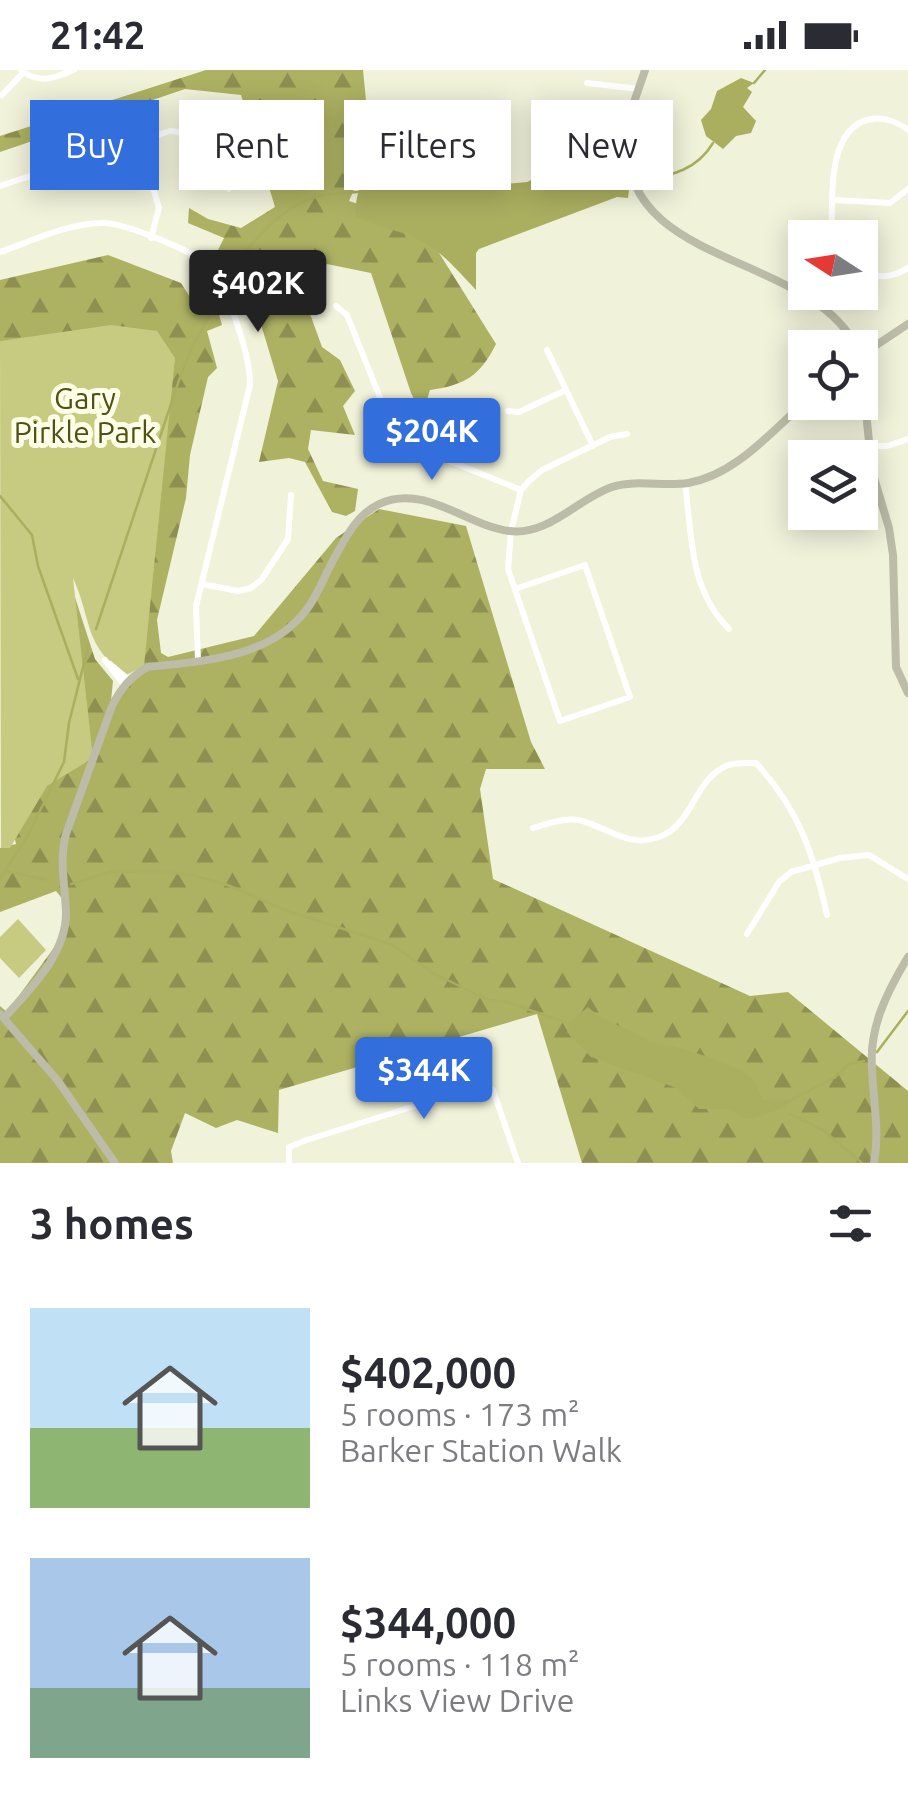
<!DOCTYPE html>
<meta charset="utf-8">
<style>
body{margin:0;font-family:Ubuntu,sans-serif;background:#f2f2f3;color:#2b2b33;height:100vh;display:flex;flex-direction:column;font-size:38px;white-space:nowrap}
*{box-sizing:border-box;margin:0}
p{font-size:32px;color:#7c7c81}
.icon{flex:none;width:55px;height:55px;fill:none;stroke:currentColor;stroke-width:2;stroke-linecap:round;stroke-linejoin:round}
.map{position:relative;height:1093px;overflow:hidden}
.drawer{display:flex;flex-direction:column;background:#fff;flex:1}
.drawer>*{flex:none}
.hud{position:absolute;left:30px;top:30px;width:850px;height:90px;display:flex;gap:20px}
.needle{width:65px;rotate:282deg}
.controls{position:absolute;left:788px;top:150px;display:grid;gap:20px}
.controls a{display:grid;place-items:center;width:90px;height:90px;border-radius:0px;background:#fff;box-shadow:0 5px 25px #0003;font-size:50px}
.price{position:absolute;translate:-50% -85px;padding:0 22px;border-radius:10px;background:#326fdd;color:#fff;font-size:32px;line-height:65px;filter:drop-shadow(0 2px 5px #0008)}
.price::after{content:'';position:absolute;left:50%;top:60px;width:30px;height:22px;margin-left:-15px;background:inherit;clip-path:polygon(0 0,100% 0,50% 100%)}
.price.on{background:#222;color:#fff}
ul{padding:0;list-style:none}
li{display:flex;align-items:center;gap:30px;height:250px;padding:0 30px}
li span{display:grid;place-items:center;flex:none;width:280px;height:200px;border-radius:0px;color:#555}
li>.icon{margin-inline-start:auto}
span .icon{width:120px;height:120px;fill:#fffc;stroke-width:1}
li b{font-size:42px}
h2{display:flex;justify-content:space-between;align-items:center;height:120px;padding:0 30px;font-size:42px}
.tag{padding:0 35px;border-radius:0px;background:#fff;box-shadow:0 5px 25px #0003;font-size:35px;line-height:90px}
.tag.on{background:#326fdd;color:#fff}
.status{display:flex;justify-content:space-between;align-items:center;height:70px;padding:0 50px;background:#fff;direction:ltr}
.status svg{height:28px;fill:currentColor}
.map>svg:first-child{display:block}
</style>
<div class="status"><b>21:42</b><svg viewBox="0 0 49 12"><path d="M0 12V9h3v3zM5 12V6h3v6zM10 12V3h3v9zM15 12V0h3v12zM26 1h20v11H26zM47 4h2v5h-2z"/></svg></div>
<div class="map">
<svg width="908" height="1093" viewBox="0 0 908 1093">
<defs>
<pattern id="forest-firs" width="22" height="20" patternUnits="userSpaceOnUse" patternTransform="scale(2.5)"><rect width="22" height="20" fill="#adb162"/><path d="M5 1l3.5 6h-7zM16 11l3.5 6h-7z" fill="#8d9050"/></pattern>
</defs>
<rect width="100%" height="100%" fill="#f0f2da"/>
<path fill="url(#forest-firs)" d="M 206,0 L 363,0 L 371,81 L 349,131 L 421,154 L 496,274 C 480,306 465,315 430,320 L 425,336 L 429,345 L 443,352 L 461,343 L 468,357 L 499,377 L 425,351 L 411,323 L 371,203 L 327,194 L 300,216 L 322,277 L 340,290 L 355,321 L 343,336 L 355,365 L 311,360 L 308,379 L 323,411 L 358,419 L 355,441 L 346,446 L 332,442 L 305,392 L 289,388 L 259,392 L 278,311 L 251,221 L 234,224 L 215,186 L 224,168 L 188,153 L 189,138 L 208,149 L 241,158 L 275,137 L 241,25 L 185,19 L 0,82 L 0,66 Z
M 108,185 L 181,213 L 197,238 L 214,227 L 222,255 L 207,261 L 217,298 L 208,307 L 190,385 L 186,428 L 157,550 L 161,583 L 168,587 L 254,566 L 336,468 L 379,439 L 466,456 L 531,672 L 545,699 L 486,699 L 480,719 L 493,809 L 750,926 L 788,922 L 908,1021 L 908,1093 L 582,1093 L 537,944 L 279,1020 L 278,1063 L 237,1050 L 216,1058 L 185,1043 L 171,1081 L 173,1093 L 0,1093 L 0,936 L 7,942 L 64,864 L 64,831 L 56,821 L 0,842 L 0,778 L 16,774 L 14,765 L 69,509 L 95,589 L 113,611 L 111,631 L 143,596 L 0,291 L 0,210 Z"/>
<path fill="#c7cb81" d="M 111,255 L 157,261 L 175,288 L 144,596 L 126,605 C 83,575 92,549 73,508 L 93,688 L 47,716 L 10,778 L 1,778 L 0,271 Z
M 18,849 L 46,880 L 19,908 L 0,888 L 0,867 Z"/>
<path fill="#aaae5f" d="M 741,8 L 754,13 L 747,18 L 752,22 L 743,37 L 756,51 L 751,63 L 736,66 L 723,79 L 706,66 L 701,50 L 711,39 L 717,21 Z
M 551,89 L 557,103 C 582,101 594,105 618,108 L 629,120 L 628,128 L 617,127 L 479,179 L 476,183 L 476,220 C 457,200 441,180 416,168 C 396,159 376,158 356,146 C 354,131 362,105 372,94 L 398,96 L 475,117 L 527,112 L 549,102 Z
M 588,937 C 609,956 631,957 650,973 C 665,971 735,994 747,1004 C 757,1011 758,1020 763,1030 L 791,1030 L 784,1037 L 753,1049 L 741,1047 L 730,1039 L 699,1039 L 676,1018 L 591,987 L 567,962 L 572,950 Z"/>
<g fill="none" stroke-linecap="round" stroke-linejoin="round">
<path stroke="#aaae5f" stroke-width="2.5" d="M 754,13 L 765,0
M 643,111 C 672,105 697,100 713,73
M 229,209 C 242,179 280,139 312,128 C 327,123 343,123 358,122
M 0,426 L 32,465 L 38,496 L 78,609
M 96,559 L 178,313 L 192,277 L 216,234
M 7,801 L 46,810
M 0,809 L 27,767 L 64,692 L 69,653 L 88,577
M 71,814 L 110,802 L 156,801 L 191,805 L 225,814 L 285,840 L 393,875 L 431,902 L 488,930 L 507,932 L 570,954
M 877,982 L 908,941
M 791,1030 L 834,1008 L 849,994 L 864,991
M 790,1044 L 823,1060 L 862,1093"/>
<path stroke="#fff" stroke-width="6" d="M 21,0 C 40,15 53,8 74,0
M 587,13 L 639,19
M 2,25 L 23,3
M 139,70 L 159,138 L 151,168
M 0,116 L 170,61 C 207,64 219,87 229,119
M 834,130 L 890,133 L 908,119
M 832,168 C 832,131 826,57 871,49 C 884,47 898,52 908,60
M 0,182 C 32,171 71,152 105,153 C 126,154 198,182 211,198 C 228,218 251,289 250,315 L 196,536 L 198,591
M 860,201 C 878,209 891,208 908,198
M 336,236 L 347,245 L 397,370 L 521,420
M 547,280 L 593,376
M 508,341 L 519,342 L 566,320
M 869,376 L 887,376 L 908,369
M 685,413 C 692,466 689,519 729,559
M 202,514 L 238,521 L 251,518 L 262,509 L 288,469 L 291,425
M 515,519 L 585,495 L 630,627 L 560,651 L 508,499 L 511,461 L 521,420 L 529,411 L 542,400 L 610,367 L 627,364
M 105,590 L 124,615
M 110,594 L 129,610
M 533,758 C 547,754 563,748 578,750 C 607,756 627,779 659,767 C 693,755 694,710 726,696 C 735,692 746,693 756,693 C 800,741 813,783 827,845
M 747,864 L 779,812 L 791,802 L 840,788 L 869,785 L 908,809
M 289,1093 L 289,1077 L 307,1070 L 481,1015 L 493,1020 L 518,1093"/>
<path stroke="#bcbca8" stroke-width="8" d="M 645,0 C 638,22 628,44 627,67 C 620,199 810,181 857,278
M 860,283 L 872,401 L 889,458 L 893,485 L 896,597 L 908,623
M 860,286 L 908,254
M 0,944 L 58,1011 L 115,1093
M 4,948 C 30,919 67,884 66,842 C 65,815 59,790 66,764 L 112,636 C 121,618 131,606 148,597 C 204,591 271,588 307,539 C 319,523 326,502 336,485 C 347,465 358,444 379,434 C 425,413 465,455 509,461 C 549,466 577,429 612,417 C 637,409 663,417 688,413 C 735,405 771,362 805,332
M 874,1093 C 880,1061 873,1030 872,998 C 869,957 887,922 908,887"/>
</g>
<g text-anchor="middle" stroke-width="10" stroke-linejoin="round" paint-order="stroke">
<g font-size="30" fill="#4f5116" stroke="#fdffe7">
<text x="85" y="339">Gary<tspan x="85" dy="34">Pirkle Park</tspan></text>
</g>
</g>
</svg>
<div class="controls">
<a><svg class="needle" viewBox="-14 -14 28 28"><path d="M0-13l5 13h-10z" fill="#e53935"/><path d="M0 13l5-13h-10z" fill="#7c7c81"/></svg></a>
<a><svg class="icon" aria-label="locate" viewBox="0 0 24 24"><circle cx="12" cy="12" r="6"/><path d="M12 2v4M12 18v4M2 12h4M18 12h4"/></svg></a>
<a><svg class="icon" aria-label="layers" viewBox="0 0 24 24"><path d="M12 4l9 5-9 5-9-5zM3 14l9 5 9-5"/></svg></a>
</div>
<b class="price on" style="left:258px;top:265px">$402K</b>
<b class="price" style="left:432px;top:413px">$204K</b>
<b class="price" style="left:424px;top:1052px">$344K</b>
<div class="hud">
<a class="tag on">Buy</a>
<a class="tag">Rent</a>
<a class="tag">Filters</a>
<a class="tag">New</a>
</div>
</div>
<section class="drawer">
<h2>3 homes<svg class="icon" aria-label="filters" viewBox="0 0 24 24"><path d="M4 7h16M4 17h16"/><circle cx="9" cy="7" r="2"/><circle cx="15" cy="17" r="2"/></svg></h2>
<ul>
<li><span style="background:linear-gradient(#bfe0f5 60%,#8fb573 0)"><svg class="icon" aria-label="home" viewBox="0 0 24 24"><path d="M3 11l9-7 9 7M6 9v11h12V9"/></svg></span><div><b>$402,000</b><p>5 rooms · 173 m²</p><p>Barker Station Walk</p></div></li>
<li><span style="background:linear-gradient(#a9c7e8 65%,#7fa58c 0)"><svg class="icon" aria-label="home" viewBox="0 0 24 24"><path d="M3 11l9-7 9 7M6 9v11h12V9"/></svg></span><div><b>$344,000</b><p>5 rooms · 118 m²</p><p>Links View Drive</p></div></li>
</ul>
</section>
